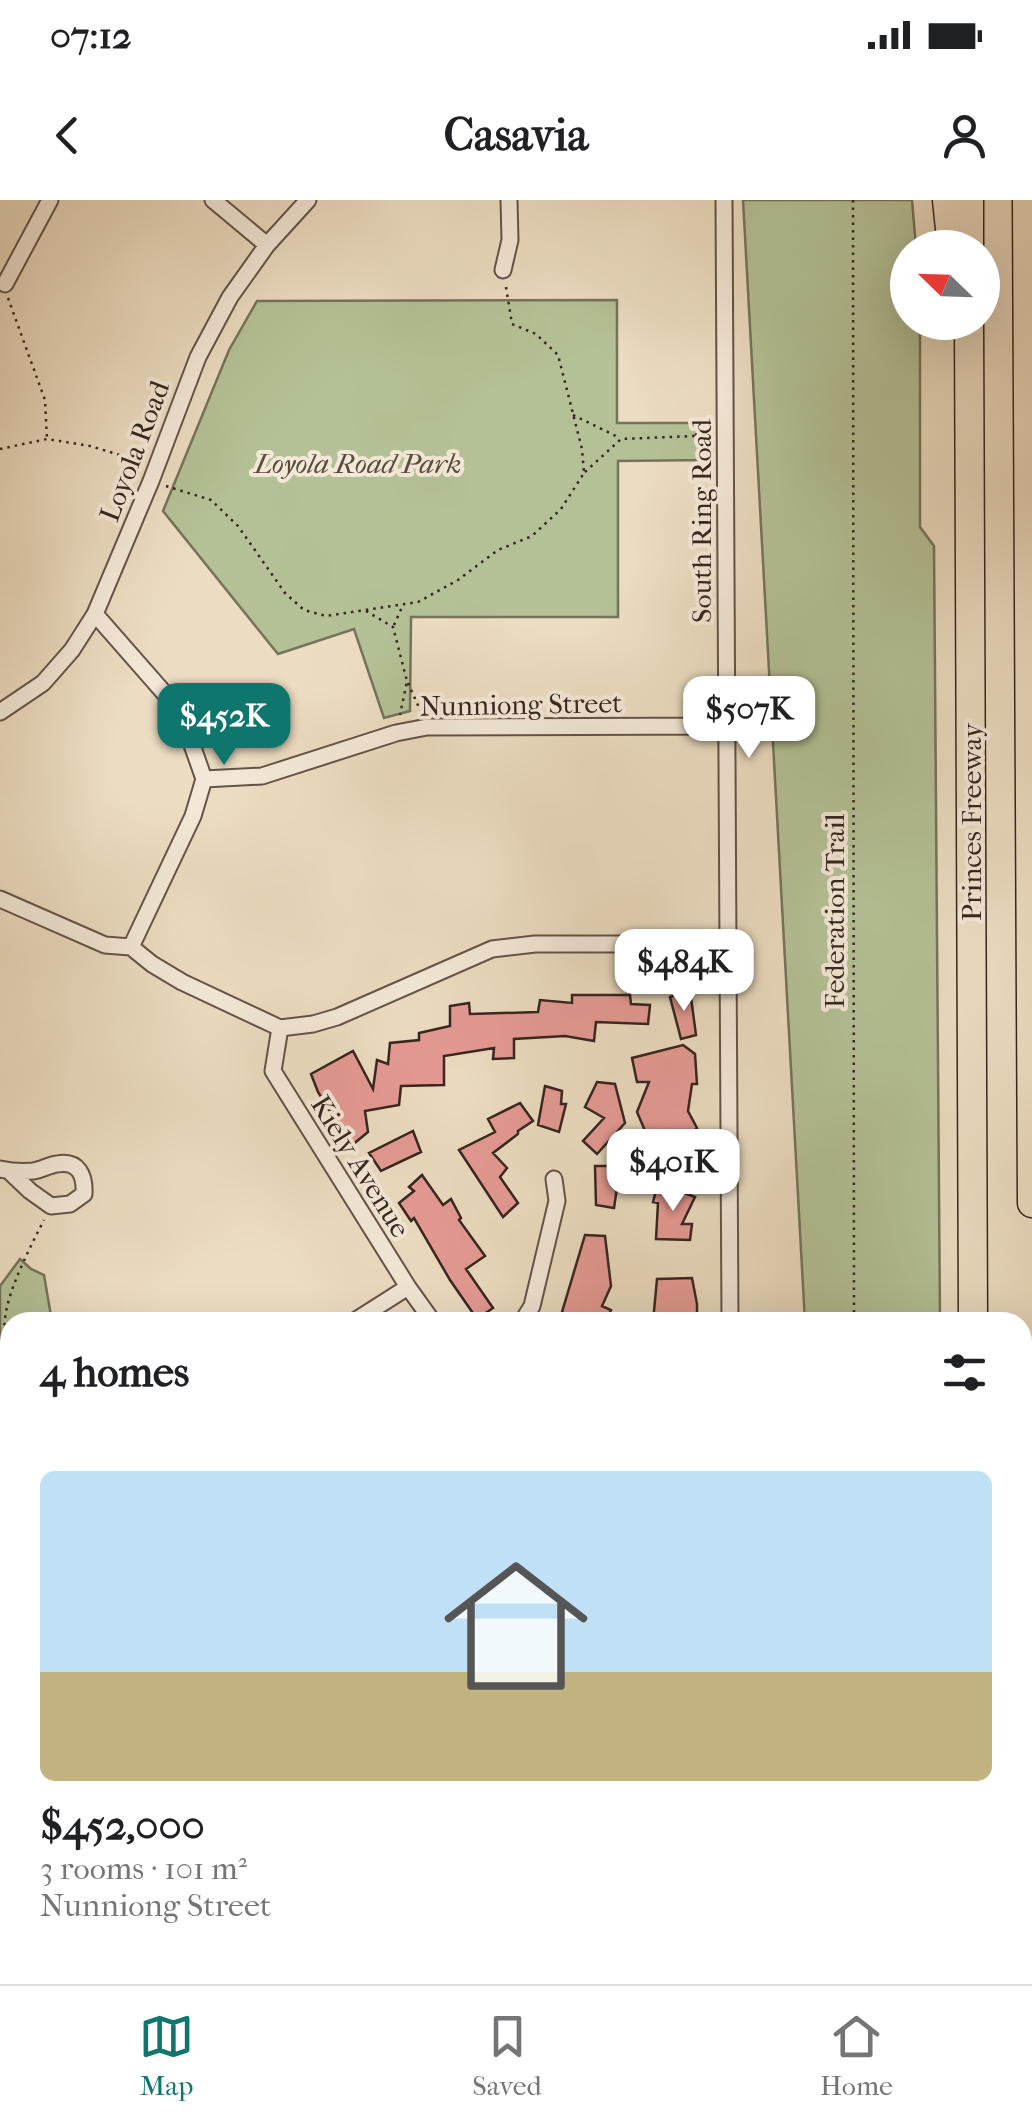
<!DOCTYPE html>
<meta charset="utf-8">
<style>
body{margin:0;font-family:"IM FELL French Canon",serif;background:#f2f2f2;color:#202124;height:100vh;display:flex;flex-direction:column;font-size:38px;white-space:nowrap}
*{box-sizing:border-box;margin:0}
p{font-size:32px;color:#757577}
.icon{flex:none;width:55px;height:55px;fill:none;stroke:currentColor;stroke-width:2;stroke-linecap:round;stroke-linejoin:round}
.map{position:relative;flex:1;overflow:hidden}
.side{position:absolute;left:0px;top:1112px;width:1032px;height:672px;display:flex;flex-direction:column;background:#fff;border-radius:30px 30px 0 0;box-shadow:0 10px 40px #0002}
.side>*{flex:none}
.needle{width:65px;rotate:293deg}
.buttons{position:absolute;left:890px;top:30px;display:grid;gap:20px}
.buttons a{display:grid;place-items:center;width:110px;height:110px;border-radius:50%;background:#fff;box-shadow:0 10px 40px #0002;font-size:50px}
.price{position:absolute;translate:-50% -85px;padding:0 22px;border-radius:20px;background:#fff;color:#222;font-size:32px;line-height:65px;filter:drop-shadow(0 2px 5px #0008)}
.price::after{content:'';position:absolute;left:50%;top:60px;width:30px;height:22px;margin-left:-15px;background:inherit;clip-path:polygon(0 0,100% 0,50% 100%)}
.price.current{background:#0f766e;color:#fff}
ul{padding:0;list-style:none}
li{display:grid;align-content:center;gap:20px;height:530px;padding:0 40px}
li+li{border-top:2px solid #e0e0e0}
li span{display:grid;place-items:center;height:310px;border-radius:15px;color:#555}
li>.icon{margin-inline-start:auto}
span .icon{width:180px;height:180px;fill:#fffc;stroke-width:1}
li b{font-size:42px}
h2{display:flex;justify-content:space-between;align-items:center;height:120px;padding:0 40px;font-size:42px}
.status{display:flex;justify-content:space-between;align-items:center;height:70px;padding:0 50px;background:#fff;direction:ltr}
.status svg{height:28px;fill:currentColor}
header{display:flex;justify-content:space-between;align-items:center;height:130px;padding:0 40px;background:#fff;font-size:45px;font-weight:700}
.dock{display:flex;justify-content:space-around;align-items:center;height:140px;border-top:2px solid #e0e0e0;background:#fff;font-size:28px;color:#757577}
.dock a{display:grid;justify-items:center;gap:5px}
.dock .current{color:#0f766e}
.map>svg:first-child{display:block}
</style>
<div class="status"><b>07:12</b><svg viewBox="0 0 49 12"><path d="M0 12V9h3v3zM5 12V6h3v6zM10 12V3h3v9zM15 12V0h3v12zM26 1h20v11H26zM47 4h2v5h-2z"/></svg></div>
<header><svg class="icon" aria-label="back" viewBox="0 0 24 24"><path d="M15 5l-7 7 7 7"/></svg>Casavia<svg class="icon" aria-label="person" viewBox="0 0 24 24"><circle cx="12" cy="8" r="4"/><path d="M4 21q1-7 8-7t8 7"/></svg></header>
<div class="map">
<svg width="1032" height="1784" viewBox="0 0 1032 1784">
<rect width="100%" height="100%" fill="#ecdcc1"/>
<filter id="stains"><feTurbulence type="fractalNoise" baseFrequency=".002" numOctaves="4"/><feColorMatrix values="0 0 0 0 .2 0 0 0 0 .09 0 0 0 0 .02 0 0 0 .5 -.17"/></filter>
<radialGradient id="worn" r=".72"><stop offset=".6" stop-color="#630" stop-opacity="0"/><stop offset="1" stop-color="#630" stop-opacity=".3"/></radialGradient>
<path fill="#b4c196" stroke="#75735b" stroke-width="2.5" d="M 743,0 L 912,0 L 916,47 L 908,48 L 908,122 L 920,123 L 920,327 L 934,346 L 940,1122 L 805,1122 Z
M 617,100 L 617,223 L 709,223 L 709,260 L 618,261 L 618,417 L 411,417 L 410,511 L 384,518 L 354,429 L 278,454 L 163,311 L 229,150 L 257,101 Z
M 20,1059 L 31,1069 L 44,1075 L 52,1122 L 10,1122 L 10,1246 L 0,1241 L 0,1086 Z
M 164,1775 L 569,1775 L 596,1784 L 151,1784 Z"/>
<path fill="#e59a94" stroke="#362520" stroke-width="2.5" d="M 690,790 L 696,835 L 681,839 L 670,797 Z
M 572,795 L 630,795 L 631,804 L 650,805 L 648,824 L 596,822 L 594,841 L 565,836 L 514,839 L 514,858 L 493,859 L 494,848 L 444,856 L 444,885 L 401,886 L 399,905 L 365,911 L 368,932 L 351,946 L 318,892 L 311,874 L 353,851 L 373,889 L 377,860 L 388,864 L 390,843 L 419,840 L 419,833 L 450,826 L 450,806 L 469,803 L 470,814 L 538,812 L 540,800 L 572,803 Z
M 683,845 L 695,854 L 697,884 L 692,884 L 688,911 L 697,928 L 690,935 L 698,955 L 675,962 L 669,987 L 637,912 L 649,882 L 637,882 L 632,858 Z
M 597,882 L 615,884 L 625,923 L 597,954 L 583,941 L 604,918 L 585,907 Z
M 545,886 L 562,891 L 561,904 L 566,904 L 559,932 L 538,925 Z
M 520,903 L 533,921 L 518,931 L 518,934 L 493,953 L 507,968 L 500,977 L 518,1003 L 503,1017 L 459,950 L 495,932 L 488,919 Z
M 413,931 L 421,952 L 381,971 L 369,953 Z
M 595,966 L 614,966 L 617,988 L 614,1008 L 596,1005 Z
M 422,975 L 443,1005 L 451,999 L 461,1018 L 459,1020 L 485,1056 L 466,1069 L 493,1108 L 477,1119 L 450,1080 L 414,1018 L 411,1021 L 399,1003 L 414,991 L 409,987 Z
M 658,983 L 695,997 L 682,1024 L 692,1024 L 690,1040 L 656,1039 L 658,1003 L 653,1002 Z
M 585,1035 L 605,1036 L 611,1086 L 602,1106 L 611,1110 L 605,1122 L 581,1122 L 562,1112 Z
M 692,1078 L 697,1104 L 697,1122 L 653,1122 L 657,1079 Z"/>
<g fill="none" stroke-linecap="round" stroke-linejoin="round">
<defs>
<path id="lane" d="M 0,1634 L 10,1636"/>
<path id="street" d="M 213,0 L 267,45
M 724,0 L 730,1122
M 503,70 L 510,40 L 509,0
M 5,84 L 50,0
M 95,414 L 173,503 L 191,542 L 204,579 L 193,616 L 131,747
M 0,512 L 43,483 L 72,450 L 95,414 L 151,281 L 198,157 L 230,97 L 267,45 L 308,0
M 204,579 L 262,576 L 396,533 L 427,527 L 727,526
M 0,699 L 105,745 L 131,747 L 152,764 L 182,782 L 280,828 L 313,824 L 337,817 L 492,749 L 535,744 L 728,744
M 280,828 L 273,871 L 408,1087 L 433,1122
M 0,969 C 10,971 22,972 33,971 C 41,970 49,965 57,964 C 79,960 85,976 84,994 L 70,1004 L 51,1006 L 30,991 L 9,971
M 353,1122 L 408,1087
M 522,1122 L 532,1106 L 557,1001 L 554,979
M 0,1385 L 10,1374
M 0,1482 L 10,1494"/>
<path id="highway" d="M 947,0 L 952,48
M 969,0 L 969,48
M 1027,0 L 1032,1003
M 969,122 L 973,1122
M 975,1775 L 975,1784"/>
</defs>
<use href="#lane" stroke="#645348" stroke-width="11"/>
<use href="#street" stroke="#645348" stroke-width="19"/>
<use href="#highway" stroke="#362520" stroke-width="31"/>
<path stroke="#362520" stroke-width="2.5" stroke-dasharray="2.5 5" stroke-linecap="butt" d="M 853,0 L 854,1122
M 8,98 L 45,200 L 47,239
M 573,215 L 620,238
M 695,235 L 710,226
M 0,249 L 47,239 L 90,246 L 140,261
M 585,272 L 621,239 L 694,236 L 710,248
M 166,286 L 211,300 L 238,326 L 285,393 L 304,410 L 326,416 L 418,402 L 458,380 L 498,350 L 532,336 L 561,309 L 584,273 L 582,249 L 558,155 L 536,134 L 512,124 L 506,87
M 366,411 L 393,427 L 407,481 L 400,515
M 394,425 L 403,405
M 408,483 L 421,512
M 10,1185 C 6,1161 1,1132 7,1107 C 13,1081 31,1045 44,1020
M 0,1196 L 10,1194
M 855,1775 L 855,1784"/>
<use href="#lane" stroke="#f3e8d7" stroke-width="8"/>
<use href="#street" stroke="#f3e8d7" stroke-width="15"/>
<use href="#highway" stroke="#ecdcc1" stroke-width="28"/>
</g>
<g text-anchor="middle" stroke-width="8" stroke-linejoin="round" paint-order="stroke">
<g font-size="28" fill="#362520" stroke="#f3e8d7">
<text transform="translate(134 251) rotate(-69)" y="10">Loyola Road</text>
<text transform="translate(701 321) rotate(-90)" y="10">South Ring Road</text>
<text transform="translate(521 504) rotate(-1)" y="10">Nunniong Street</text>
<text transform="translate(971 622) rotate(-90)" y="10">Princes Freeway</text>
<text transform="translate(834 711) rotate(-90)" y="10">Federation Trail</text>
<text transform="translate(361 966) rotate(58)" y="10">Kiely Avenue</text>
</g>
<g font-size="28" font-style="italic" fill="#564c3e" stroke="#f3e8d7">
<text x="358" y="273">Loyola Road Park</text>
</g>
</g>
<rect width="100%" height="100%" filter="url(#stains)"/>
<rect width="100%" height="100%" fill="url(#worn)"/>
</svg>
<div class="buttons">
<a><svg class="needle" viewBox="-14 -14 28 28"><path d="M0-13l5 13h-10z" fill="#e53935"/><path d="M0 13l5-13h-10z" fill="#757577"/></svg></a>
</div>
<b class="price" style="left:749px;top:561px">$507K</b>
<b class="price current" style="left:224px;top:568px">$452K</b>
<b class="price" style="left:684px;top:814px">$484K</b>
<b class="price" style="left:673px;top:1014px">$401K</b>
<section class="side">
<h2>4 homes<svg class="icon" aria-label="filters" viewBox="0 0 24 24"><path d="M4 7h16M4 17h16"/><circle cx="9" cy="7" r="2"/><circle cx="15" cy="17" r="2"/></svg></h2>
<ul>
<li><span style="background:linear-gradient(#bfe0f5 65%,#c2b280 0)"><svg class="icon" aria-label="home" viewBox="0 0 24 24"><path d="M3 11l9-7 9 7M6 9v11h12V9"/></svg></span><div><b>$452,000</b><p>3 rooms · 101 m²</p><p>Nunniong Street</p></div></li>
</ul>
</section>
</div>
<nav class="dock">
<a class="current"><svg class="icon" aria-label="map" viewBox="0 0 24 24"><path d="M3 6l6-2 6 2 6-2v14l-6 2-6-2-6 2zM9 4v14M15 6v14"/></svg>Map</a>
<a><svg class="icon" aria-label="saved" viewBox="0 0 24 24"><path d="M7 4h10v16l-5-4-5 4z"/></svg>Saved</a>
<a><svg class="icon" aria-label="home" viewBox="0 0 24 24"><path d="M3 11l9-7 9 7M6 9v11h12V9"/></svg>Home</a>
</nav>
